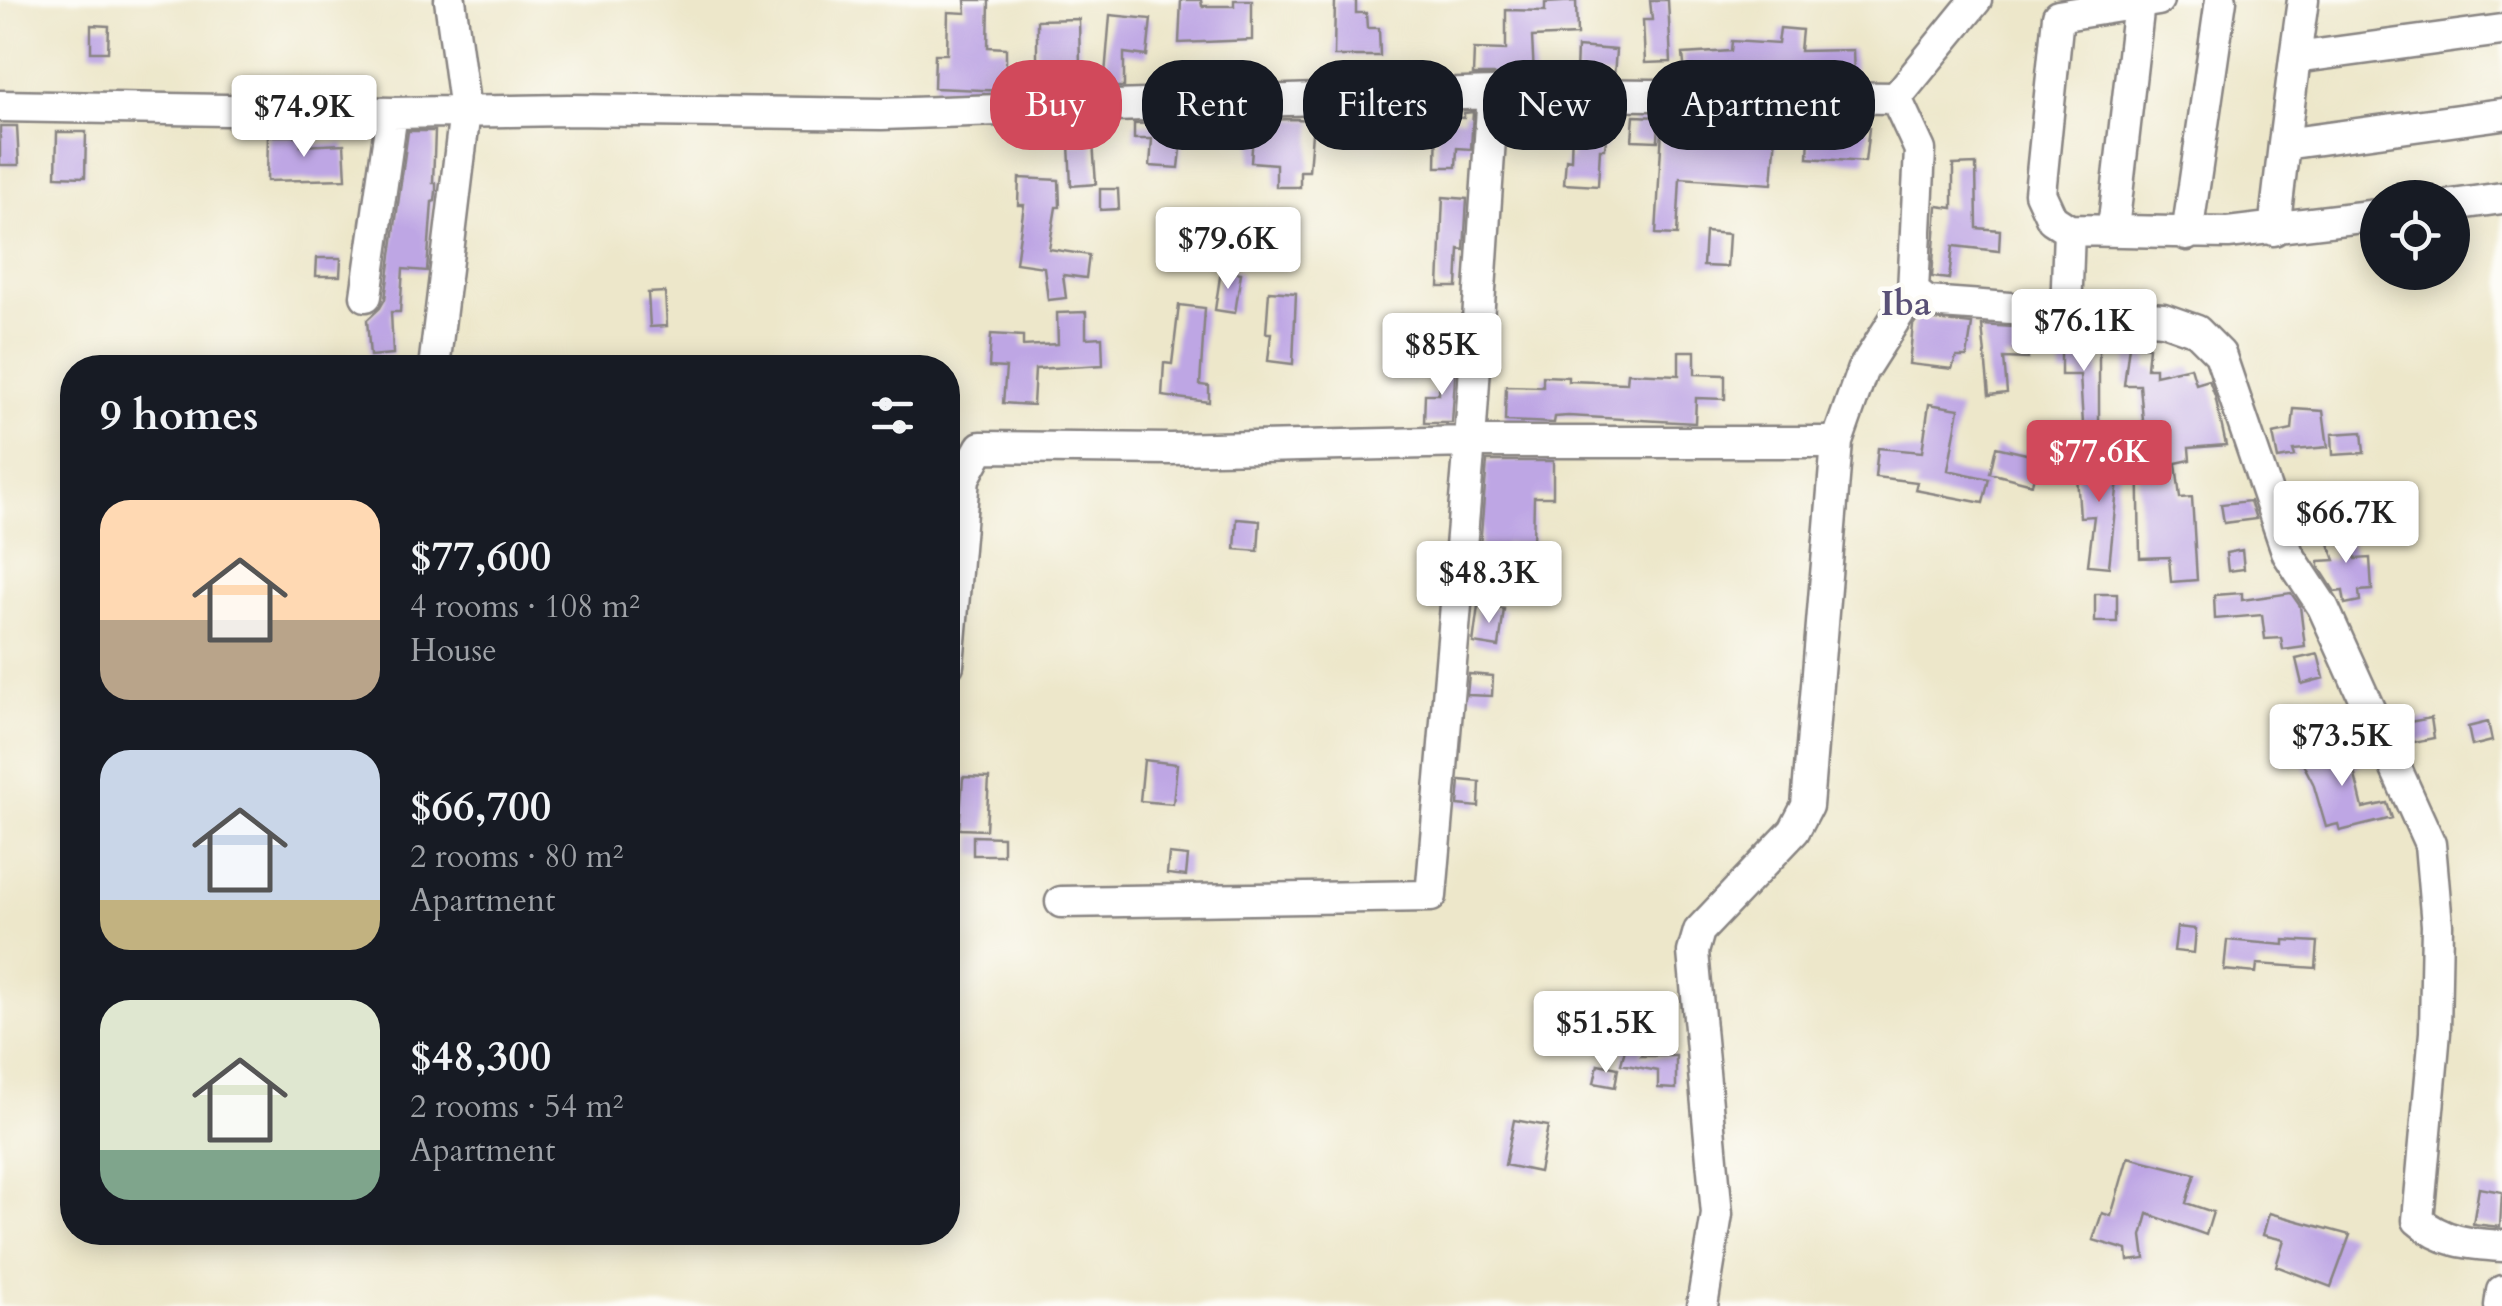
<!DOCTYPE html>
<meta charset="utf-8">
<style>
body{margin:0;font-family:Cardo,serif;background:#242831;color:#f1f3f6;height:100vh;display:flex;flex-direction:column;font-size:38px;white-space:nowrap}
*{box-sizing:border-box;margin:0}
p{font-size:32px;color:#9ea1a6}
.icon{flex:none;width:55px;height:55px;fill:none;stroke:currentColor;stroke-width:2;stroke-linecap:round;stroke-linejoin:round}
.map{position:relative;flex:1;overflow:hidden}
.panel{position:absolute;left:60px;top:355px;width:900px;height:890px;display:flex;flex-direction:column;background:#171b24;border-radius:40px;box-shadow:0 5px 25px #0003}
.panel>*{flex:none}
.guide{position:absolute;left:990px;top:60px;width:950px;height:90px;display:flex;gap:20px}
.controls{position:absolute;left:2360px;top:180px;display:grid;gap:20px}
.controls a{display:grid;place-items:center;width:110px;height:110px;border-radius:50%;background:#171b24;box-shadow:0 5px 25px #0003;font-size:50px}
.price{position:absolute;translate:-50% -85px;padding:0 22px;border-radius:10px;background:#fff;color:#222;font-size:32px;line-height:65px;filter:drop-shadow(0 2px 5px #0008)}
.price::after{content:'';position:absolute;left:50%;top:60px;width:30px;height:22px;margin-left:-15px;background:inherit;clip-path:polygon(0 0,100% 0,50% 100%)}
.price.current{background:#d1495b;color:#fff}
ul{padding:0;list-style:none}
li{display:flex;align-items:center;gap:30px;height:250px;padding:0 40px}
li span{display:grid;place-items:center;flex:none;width:280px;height:200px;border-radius:30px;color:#555}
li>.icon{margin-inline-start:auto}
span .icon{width:120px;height:120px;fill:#fffc;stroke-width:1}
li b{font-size:42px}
h2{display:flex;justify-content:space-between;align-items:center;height:120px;padding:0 40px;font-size:42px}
.tag{padding:0 35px;border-radius:40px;background:#171b24;box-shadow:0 5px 25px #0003;font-size:35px;line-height:90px}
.tag.current{background:#d1495b;color:#fff}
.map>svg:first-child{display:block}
</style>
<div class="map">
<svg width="2502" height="1306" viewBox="0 0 2502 1306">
<rect width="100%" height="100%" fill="#fdfcf7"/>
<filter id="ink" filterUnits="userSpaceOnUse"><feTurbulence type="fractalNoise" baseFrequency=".01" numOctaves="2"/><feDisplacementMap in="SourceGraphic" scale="20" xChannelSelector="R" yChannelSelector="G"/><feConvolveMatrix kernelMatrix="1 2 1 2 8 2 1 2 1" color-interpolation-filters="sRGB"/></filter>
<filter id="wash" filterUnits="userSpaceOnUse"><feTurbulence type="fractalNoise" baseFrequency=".0048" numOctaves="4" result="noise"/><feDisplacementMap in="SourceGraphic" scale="40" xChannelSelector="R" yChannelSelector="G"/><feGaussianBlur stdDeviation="2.25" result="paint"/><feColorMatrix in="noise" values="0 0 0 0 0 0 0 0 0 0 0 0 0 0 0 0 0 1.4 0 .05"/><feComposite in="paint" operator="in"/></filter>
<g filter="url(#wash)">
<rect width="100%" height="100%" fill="#ede7ca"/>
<g id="blocks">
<path fill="#bea6e4" d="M 965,0 L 989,0 L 988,47 L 1006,48 L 1006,91 L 934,88 L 935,54 L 947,54 L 948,12 L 966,13 Z
M 1181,0 L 1201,0 L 1202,6 L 1234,6 L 1234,0 L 1252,0 L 1252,40 L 1179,43 Z
M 1335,0 L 1356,0 L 1356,13 L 1366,13 L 1367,28 L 1379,28 L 1380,56 L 1334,56 Z
M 1650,0 L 1668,0 L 1671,62 L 1645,63 L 1643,20 L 1652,20 Z
M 1576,1 L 1577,35 L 1532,37 L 1534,75 L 1473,75 L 1474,49 L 1506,50 L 1506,10 L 1545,11 L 1545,3 Z
M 1110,15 L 1151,19 L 1147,56 L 1124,53 L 1124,87 L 1104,87 Z
M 1079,19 L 1080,67 L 1037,68 L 1037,20 Z
M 91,25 L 109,26 L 108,52 L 91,52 Z
M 1780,28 L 1802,30 L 1800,51 L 1853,50 L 1854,79 L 1752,73 L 1752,77 L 1730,77 L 1730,72 L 1685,75 L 1683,54 L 1731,51 L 1732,41 L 1778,44 Z
M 1577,47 L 1616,50 L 1614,76 L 1576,74 Z
M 1473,112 L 1471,149 L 1457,148 L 1456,167 L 1436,167 L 1437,117 L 1464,118 L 1464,113 Z
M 1634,116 L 1659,117 L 1658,141 L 1632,140 Z
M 1295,119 L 1313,120 L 1309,171 L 1300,171 L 1300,187 L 1276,187 L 1276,164 L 1251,162 L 1254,120 Z
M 1184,122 L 1179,168 L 1150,166 L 1152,139 L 1134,139 L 1134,124 Z
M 1842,125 L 1869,128 L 1865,162 L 1808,158 L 1809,135 L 1841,138 Z
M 0,126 L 17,126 L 19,165 L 0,165 Z
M 1572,126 L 1607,127 L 1605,149 L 1600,149 L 1598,186 L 1564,184 L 1566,159 L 1571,160 Z
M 1662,129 L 1776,134 L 1772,184 L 1680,178 L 1677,235 L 1656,234 Z
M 408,131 L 435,131 L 433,183 L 436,183 L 436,191 L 435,201 L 432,202 L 427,271 L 403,269 L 400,312 L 391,312 L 393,354 L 370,356 L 367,320 L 380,308 L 385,299 Z
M 57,132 L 86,132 L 85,177 L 56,176 Z
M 268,136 L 301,136 L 301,146 L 344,144 L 346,179 L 267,181 Z
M 1093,142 L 1096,184 L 1071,186 L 1069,144 Z
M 1976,164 L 1977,228 L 2000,230 L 1999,251 L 1953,246 L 1949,279 L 1932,277 L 1937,206 L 1953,208 L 1953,165 Z
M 1019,178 L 1059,180 L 1060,207 L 1056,207 L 1049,249 L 1089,255 L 1086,278 L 1063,275 L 1066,298 L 1048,300 L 1044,267 L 1016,263 L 1024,205 L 1018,205 Z
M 1100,189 L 1118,189 L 1119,209 L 1100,210 Z
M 1443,197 L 1467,199 L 1464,250 L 1459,249 L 1457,287 L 1439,287 Z
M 1705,232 L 1729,234 L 1727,267 L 1703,266 Z
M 317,258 L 341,258 L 340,276 L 316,276 Z
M 1221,270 L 1241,273 L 1235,313 L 1215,310 Z
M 1269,291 L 1296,293 L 1293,364 L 1268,361 L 1271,333 L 1266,333 Z
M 665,292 L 667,326 L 650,327 L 648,293 Z
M 1179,305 L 1205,308 L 1200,385 L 1209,386 L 1209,402 L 1162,396 L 1164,363 L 1172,364 Z
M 1086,312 L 1086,338 L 1102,337 L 1103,365 L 1035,369 L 1033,405 L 1003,403 L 1006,368 L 989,367 L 991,334 L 1023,336 L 1023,346 L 1058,344 L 1057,313 Z
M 1918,318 L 1972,324 L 1967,357 L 1956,357 L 1952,369 L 1909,364 L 1913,325 Z
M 1982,325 L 2030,328 L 2028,359 L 2004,358 L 2007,393 L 1989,395 Z
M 2061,340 L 2099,340 L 2099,424 L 2083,424 L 2080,375 L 2061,375 Z
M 2129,345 L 2149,347 L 2147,368 L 2155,368 L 2155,375 L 2191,367 L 2196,384 L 2209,380 L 2215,396 L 2226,445 L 2189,448 L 2190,460 L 2176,463 L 2180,498 L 2192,497 L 2197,580 L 2171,582 L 2169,557 L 2140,558 L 2138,445 L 2145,444 L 2140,385 L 2124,385 Z
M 1679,351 L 1695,351 L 1695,374 L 1725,375 L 1725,399 L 1696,398 L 1695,423 L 1568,416 L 1555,417 L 1554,423 L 1505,421 L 1506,386 L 1543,387 L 1543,376 L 1568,377 L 1568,381 L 1627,383 L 1628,373 L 1679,375 Z
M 1440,363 L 1456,364 L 1452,423 L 1424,423 L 1425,394 L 1439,394 Z
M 1929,404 L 1959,409 L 1948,470 L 1989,479 L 1983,503 L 1915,490 L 1917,482 L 1875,477 L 1878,448 L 1922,452 Z
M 2294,409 L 2323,411 L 2328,447 L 2293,450 L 2295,456 L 2278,459 L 2273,434 L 2292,430 Z
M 2362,432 L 2364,453 L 2333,455 L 2332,434 Z
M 1996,447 L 2039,457 L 2032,484 L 1990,473 Z
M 2120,460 L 2109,567 L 2088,565 L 2094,516 L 2080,517 L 2076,463 Z
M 1487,461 L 1553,461 L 1553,497 L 1534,497 L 1533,544 L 1504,544 L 1504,571 L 1478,571 Z
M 2250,501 L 2256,519 L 2224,523 L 2221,504 Z
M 1237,519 L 1260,521 L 1258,551 L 1235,549 Z
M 2344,523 L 2356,559 L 2370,558 L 2372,590 L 2359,591 L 2360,601 L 2345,604 L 2343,591 L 2335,592 L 2319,567 L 2319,561 L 2335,560 L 2324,530 Z
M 2242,550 L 2244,569 L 2228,571 L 2226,553 Z
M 2242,593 L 2242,600 L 2291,593 L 2300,606 L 2305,647 L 2283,650 L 2281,638 L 2265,639 L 2262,615 L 2215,619 L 2214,595 Z
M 2095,594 L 2117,594 L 2117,622 L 2095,622 Z
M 1478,606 L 1504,609 L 1499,647 L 1473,643 Z
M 2318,654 L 2324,678 L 2302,684 L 2296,659 Z
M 1469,674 L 1493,676 L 1492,696 L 1467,695 Z
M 2431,718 L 2434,738 L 2408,743 L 2404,723 Z
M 2488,722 L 2492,741 L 2472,746 L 2468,727 Z
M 2353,739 L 2363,763 L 2353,767 L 2363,808 L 2387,803 L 2392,818 L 2340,831 L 2338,824 L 2326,827 L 2313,783 L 2302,762 Z
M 1144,760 L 1177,764 L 1173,804 L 1140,801 Z
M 963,777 L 989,778 L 986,830 L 959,829 Z
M 1460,780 L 1480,782 L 1479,807 L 1458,805 Z
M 973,836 L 1003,837 L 1003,855 L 973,855 Z
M 1169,854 L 1188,856 L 1186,876 L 1167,874 Z
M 2177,927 L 2196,929 L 2194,953 L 2174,951 Z
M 2227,940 L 2284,945 L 2284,940 L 2318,942 L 2316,968 L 2257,964 L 2256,973 L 2224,970 Z
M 1627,1042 L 1644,1045 L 1641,1056 L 1676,1056 L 1676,1089 L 1658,1088 L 1658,1071 L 1621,1064 Z
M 1598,1064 L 1618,1068 L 1615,1087 L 1594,1083 Z
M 1514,1120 L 1548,1126 L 1539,1172 L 1505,1165 Z
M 2128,1157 L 2195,1174 L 2186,1203 L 2213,1212 L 2206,1235 L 2148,1214 L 2142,1236 L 2145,1259 L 2128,1261 L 2127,1250 L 2093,1240 L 2102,1213 L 2111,1216 Z
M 2479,1188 L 2502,1192 L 2500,1227 L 2473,1224 Z
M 2269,1213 L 2350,1235 L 2331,1287 L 2276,1266 L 2284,1240 L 2263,1235 Z"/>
</g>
</g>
<g filter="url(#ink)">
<use href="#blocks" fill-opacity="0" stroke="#888482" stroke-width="2.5"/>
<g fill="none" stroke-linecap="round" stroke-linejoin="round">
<defs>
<path id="minor" d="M 2158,0 L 2058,16 L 2040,193 L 2052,219 L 2069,230 L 2228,233 L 2378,215
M 2295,58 L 2303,0
M 1896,98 L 1976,0
M 0,106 L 392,113 L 568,110 L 882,114 L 1493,93 L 1896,98 L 1920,150 L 1913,291 L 1927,302 L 2163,319 L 2197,331 L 2220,354 L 2288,554 L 2323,607 L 2430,844 L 2437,925 L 2435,1032 L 2418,1220 C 2442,1242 2470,1244 2502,1246
M 2284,144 L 2295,58 L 2502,30
M 2452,205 L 2502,198
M 2113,229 L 2139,3
M 2274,230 L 2284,144 L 2502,114
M 2187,235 L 2221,0
M 366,296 L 392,113
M 2066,312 L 2069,230
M 434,368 L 465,111 L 450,0
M 948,665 L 964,478 L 981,447 L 1171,449 L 1470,442 L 1837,442
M 1061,902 L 1431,896 L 1470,442 L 1493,93
M 1702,1306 L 1717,1214 L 1693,952 L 1699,931 L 1794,831 L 1807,806 L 1837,442 L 1862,371 L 1913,291
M 2500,1306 L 2502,1291"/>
</defs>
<use href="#minor" stroke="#888482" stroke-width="35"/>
<use href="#minor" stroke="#fff" stroke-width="30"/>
</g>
</g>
<g text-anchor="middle" stroke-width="9" stroke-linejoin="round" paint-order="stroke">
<g font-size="35" font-weight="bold" fill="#595076" stroke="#fdfcf7">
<text x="1906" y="315">Iba</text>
</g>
</g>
</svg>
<div class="controls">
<a><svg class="icon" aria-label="locate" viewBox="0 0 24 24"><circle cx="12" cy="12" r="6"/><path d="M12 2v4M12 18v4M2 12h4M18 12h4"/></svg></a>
</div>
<b class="price" style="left:304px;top:160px">$74.9K</b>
<b class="price" style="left:1228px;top:292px">$79.6K</b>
<b class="price" style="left:2084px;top:374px">$76.1K</b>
<b class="price" style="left:1442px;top:398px">$85K</b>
<b class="price current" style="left:2099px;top:505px">$77.6K</b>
<b class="price" style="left:2346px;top:566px">$66.7K</b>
<b class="price" style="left:1489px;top:626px">$48.3K</b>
<b class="price" style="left:2342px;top:789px">$73.5K</b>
<b class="price" style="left:1606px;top:1076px">$51.5K</b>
<div class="guide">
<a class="tag current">Buy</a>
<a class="tag">Rent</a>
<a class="tag">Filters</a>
<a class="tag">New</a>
<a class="tag">Apartment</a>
</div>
<section class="panel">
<h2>9 homes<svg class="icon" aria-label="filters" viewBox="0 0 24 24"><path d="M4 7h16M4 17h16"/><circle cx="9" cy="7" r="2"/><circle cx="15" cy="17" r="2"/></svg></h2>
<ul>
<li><span style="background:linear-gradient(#ffd9b3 60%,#b9a48a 0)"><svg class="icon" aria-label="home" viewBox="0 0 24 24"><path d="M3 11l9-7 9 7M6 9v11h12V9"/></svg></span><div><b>$77,600</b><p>4 rooms · 108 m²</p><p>House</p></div></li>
<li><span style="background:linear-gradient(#c9d6e8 75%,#c2b280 0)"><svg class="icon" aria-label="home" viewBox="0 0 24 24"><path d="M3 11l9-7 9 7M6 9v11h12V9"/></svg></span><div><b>$66,700</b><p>2 rooms · 80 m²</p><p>Apartment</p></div></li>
<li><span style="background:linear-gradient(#dfe7d0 75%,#7fa58c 0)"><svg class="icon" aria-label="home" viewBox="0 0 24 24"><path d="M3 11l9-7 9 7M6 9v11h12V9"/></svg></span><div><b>$48,300</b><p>2 rooms · 54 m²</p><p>Apartment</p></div></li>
</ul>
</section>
</div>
